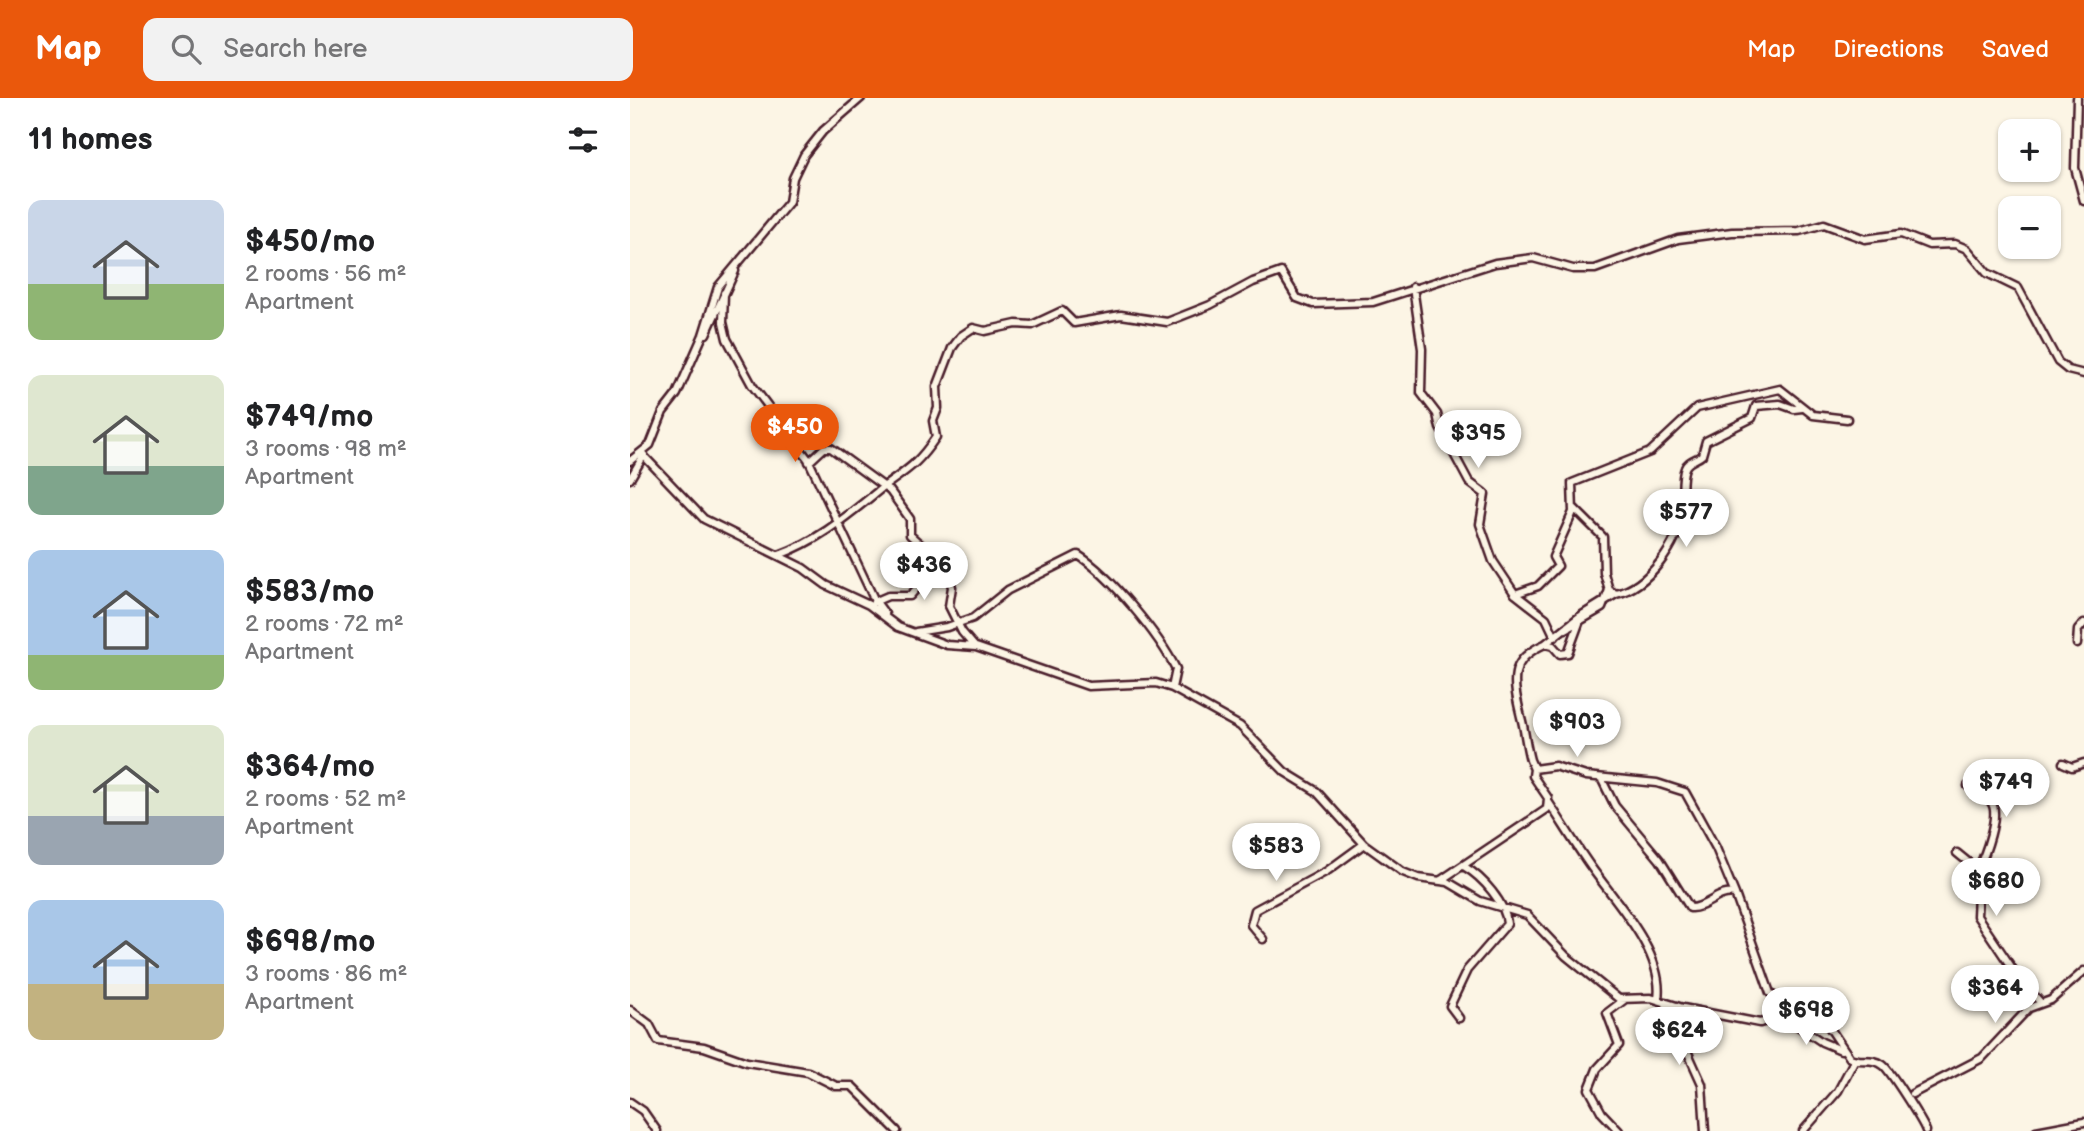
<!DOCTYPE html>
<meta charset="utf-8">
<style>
body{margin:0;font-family:"Balsamiq Sans",sans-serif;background:#f2f2f2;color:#202124;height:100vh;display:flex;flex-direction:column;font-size:26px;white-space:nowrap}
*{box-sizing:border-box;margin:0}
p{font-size:23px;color:#757577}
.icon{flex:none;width:38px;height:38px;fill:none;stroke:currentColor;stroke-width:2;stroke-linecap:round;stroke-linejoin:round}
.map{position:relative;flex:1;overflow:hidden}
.drawer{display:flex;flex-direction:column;background:#fff;width:630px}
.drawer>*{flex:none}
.controls{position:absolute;left:1368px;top:21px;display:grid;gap:14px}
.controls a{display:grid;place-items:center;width:63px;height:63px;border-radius:14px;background:#fff;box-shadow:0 2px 5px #0004;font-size:35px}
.price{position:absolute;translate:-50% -60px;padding:0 16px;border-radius:24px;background:#fff;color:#222;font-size:23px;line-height:46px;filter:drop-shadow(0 2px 4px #0008)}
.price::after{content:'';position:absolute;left:50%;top:42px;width:21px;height:16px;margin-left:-10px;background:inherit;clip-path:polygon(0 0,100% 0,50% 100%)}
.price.on{background:#ea580c;color:#fff}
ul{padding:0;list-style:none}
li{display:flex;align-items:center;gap:21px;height:175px;padding:0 28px}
li span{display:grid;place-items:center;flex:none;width:196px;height:140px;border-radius:14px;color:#555}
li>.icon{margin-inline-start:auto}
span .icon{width:84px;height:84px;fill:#fffc;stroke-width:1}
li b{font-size:30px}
h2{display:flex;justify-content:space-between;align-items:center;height:84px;padding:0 28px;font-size:30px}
header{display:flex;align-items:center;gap:42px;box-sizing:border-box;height:98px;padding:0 35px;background:#ea580c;color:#fff}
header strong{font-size:33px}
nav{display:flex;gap:38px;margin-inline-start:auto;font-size:24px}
.search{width:490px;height:63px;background:#f2f2f2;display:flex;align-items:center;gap:18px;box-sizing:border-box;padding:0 24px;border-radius:14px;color:#757577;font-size:26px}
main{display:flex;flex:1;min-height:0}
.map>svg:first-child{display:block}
</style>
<header>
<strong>Map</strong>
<div class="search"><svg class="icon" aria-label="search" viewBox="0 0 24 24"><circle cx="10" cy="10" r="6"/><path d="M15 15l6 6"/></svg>Search here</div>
<nav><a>Map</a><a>Directions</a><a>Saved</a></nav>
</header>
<main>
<section class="drawer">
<h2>11 homes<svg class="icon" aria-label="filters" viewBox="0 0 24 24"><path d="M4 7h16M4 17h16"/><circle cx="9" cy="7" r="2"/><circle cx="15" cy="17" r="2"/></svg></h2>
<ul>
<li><span style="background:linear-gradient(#c9d6e8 60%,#8fb573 0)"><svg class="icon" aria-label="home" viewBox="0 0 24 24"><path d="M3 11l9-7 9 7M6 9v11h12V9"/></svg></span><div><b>$450/mo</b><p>2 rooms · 56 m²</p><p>Apartment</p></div></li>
<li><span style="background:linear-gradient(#dfe7d0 65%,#7fa58c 0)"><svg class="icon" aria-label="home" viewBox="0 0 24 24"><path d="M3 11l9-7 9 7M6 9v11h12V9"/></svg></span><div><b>$749/mo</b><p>3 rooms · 98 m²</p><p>Apartment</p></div></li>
<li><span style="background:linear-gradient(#a9c7e8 75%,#8fb573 0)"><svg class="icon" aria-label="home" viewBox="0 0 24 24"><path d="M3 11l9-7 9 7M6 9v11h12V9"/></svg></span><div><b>$583/mo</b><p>2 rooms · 72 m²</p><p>Apartment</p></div></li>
<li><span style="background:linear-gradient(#dfe7d0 65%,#9aa5b1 0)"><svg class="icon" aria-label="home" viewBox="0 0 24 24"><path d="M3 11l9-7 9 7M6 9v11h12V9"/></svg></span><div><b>$364/mo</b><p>2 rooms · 52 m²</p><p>Apartment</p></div></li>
<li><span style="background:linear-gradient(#a9c7e8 60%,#c2b280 0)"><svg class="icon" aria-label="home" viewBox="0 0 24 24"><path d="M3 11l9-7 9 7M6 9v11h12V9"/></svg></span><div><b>$698/mo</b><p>3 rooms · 86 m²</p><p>Apartment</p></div></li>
</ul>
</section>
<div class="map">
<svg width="1454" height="1033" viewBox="0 0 1454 1033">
<rect width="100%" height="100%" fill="#fcf5e5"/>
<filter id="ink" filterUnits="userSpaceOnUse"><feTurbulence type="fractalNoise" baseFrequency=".0143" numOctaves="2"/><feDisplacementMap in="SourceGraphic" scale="14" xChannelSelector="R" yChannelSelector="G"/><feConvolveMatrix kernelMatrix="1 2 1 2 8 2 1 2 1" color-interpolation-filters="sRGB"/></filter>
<g filter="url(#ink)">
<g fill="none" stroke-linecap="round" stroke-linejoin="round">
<defs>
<path id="street" d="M 1447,0 L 1445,70 L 1454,103
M 783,189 L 792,251 L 791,295 L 807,316 L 810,330 L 839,384 L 855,396 L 850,426 L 863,463 L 885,496 L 916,520 L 925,539
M 94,195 L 93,224 L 97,241 L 122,287 L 178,361 L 244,501 L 255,516
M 76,236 L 105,173
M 11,355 L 74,421 L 173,470 L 196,487 L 239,507 L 268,529 L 317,547 L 346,549 L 458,588 L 526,585 L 542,590 L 610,628 L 655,674 L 686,693 L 734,746 L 773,774 L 788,780 L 818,784 L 850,803 L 897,817 L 936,858 L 989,901 L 1021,900 L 1053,910 L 1130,925 L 1144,921 L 1162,906 L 1181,902 L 1220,960 C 1231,965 1242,959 1253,967 C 1259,971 1293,1024 1296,1033
M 0,363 L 20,347 L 33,314 L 47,296 L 73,237 L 88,189 L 159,104 L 163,80 L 174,57 L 193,33 L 231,0
M 179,364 L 194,350 L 201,350 L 260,393 L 280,421 L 280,437 L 307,461 L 315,465 L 322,489 L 319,508 L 332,534 L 344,548
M 0,381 L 14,357
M 944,410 L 973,439 L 974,475 L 979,492 L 986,496 C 1018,489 1050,445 1052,414 C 1054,401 1050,382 1055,370 C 1058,362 1067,362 1072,357 L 1076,343 L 1122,320 L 1126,308 L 1150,306 L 1164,311 L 1172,310
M 149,457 C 190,442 218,417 252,390 C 278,371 287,367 306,339 L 303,323 L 308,310 L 307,289 L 322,250 L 331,238 L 343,230 L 355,233 L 386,226 L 402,227 L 432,213 L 444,225 L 491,217 L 537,224 L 580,207 L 623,184 L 651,174 L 667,200 L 683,206 L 743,204 L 865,165 L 903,160 L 943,171 L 965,171 L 1048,141 L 1102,134 L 1169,133 L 1194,126 L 1235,141 L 1271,136 L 1299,147 L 1325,146 L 1337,151 L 1357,175 L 1388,190 L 1428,264 L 1438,272 L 1454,276
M 885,496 L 908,488 L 928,468 L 923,459 L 943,414 L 942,385 L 1020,354 L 1067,310 L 1150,291 L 1183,317 L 1217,321
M 986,496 L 952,517 L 938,555 L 930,556 L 923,548 L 915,546 C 877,562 883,585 891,619 C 895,633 896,648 900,662 L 904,671 L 925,668 L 956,678 L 1027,685 L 1055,694 L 1086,750 L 1105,796
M 244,504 L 258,498 L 280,498 L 300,475 L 316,466
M 936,531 L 972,510 L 979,492
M 286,534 L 317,529 L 343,520 L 378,492 L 448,457 C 480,477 529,537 546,571 L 542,590
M 915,546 L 949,519
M 1447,546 L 1448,532 L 1454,525
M 1433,665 L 1442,669 L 1454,665
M 971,680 L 985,708 L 1030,762 L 1060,810 C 1076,811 1088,792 1105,796 L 1140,895 L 1149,902 L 1162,906
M 1338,688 C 1344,693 1357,698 1361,704 C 1371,716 1354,759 1348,771
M 919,705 C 933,726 946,748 961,769 C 985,803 1035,855 1028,901
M 1327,755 L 1349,773 L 1347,818 L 1388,879 L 1410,904
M 811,782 L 917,711 L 918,700 L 903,678 L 904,671
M 633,841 L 621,827 L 625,812 L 697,773 L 734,746
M 1035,904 L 1072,986 L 1075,1033
M 0,912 L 19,926 L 28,943 L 74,949 L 117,964 L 178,974 L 206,988 L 222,988 L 267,1033
M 1150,916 L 1192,944 L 1211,952
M 829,920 L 820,908 L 837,872 L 877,826 C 876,805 852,779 835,769
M 1282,996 L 1352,960 L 1399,910 L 1421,902 L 1454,873
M 0,1004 L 13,1013 L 27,1033
M 989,1033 L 972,1015 L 959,991 L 967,971 L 989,947 L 977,915 L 994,902
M 1173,1033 L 1208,993 L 1224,963
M 1406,1033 L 1454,1024"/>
</defs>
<use href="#street" stroke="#4a1f2b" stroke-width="11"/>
<use href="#street" stroke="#fcf5e5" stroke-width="6"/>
</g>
</g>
</svg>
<div class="controls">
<a>+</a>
<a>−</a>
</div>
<b class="price on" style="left:165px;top:366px">$450</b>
<b class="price" style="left:848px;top:372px">$395</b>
<b class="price" style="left:1056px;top:451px">$577</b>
<b class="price" style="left:294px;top:504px">$436</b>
<b class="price" style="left:947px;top:661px">$903</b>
<b class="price" style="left:1376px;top:721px">$749</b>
<b class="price" style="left:646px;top:785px">$583</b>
<b class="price" style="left:1366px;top:820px">$680</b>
<b class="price" style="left:1365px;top:927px">$364</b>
<b class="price" style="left:1176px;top:949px">$698</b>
<b class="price" style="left:1049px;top:969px">$624</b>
</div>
</main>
